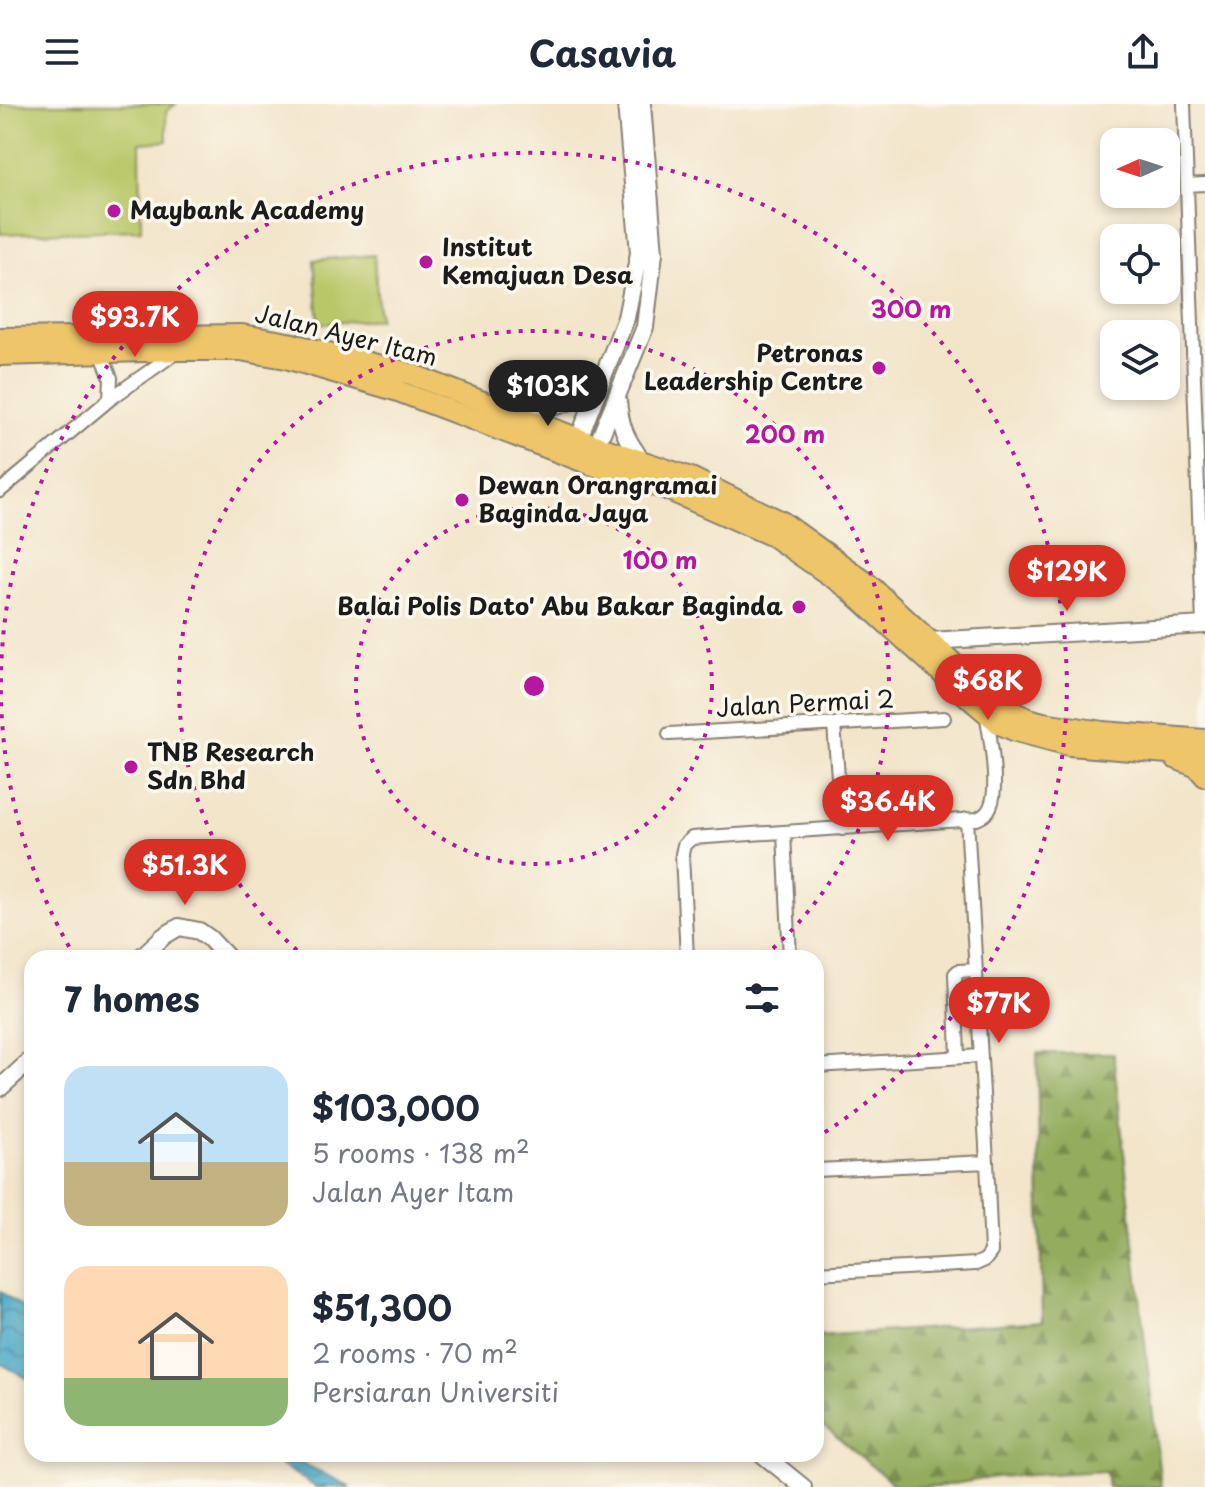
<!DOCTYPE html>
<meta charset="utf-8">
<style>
body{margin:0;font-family:"Playpen Sans",sans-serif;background:#f6f6f7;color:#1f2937;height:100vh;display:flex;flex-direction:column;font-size:30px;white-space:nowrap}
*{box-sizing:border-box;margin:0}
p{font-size:26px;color:#747a83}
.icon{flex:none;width:44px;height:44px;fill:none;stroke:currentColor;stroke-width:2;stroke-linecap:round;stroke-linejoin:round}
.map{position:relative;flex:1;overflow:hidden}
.drawer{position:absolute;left:24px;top:846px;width:800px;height:512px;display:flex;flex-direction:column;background:#fff;border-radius:24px;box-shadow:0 4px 12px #0003}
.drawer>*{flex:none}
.needle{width:52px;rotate:267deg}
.controls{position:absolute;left:1100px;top:24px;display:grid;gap:16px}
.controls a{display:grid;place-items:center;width:80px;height:80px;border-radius:16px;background:#fff;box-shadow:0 4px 12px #0003;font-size:40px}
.price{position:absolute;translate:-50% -68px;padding:0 18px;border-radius:28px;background:#d93025;color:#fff;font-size:26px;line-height:52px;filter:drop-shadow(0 2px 4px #0008)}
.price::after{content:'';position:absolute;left:50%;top:48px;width:24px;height:18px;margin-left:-12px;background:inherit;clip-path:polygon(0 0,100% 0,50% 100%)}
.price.on{background:#222;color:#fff}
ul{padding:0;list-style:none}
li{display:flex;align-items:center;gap:24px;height:200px;padding:0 40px}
li span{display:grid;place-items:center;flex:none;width:224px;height:160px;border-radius:24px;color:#555}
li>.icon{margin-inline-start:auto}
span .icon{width:96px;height:96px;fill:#fffc;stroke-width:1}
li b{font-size:34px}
h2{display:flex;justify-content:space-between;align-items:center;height:96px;padding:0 40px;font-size:34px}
header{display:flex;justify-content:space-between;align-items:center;height:104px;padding:0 40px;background:#fff;font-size:36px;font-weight:700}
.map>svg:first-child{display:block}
</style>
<header><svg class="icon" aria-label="menu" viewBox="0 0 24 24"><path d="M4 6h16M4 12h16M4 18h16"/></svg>Casavia<svg class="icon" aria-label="share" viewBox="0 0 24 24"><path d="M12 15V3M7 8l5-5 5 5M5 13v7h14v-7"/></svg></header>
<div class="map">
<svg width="1205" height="1383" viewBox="0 0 1205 1383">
<defs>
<pattern id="forest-firs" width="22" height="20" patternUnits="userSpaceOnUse" patternTransform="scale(2)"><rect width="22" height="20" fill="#93ac5d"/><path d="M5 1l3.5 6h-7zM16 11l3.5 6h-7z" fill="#778b4c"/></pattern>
<pattern id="water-waves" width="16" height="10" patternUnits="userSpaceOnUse" patternTransform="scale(2)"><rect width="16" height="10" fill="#47a7c6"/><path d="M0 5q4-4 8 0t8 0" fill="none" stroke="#3a87a0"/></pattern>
</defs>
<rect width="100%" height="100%" fill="#fbf7ec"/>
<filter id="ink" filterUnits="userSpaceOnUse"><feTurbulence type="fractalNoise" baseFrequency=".0125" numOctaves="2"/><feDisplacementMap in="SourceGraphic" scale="16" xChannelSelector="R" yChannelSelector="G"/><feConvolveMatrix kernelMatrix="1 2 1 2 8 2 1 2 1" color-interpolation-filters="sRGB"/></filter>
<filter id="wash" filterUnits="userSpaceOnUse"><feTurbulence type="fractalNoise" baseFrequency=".006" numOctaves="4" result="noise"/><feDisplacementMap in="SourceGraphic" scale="32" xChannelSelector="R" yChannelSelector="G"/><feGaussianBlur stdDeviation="1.8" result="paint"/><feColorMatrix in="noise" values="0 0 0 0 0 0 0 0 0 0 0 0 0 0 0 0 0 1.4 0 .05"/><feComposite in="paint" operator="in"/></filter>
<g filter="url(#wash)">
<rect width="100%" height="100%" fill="#f2e5ca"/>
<path fill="url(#forest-firs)" stroke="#58643c" stroke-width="2" d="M 1037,949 L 1113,949 L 1161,1383 L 1108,1383 L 1106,1367 L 995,1373 L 936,1383 L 897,1383 L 816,1316 L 816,1232 L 1042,1217 Z"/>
<path fill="#bac769" stroke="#6b7242" stroke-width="2" d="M 0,0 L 176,0 L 166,8 L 167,37 L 140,39 L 141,126 L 0,130 Z
M 374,151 L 379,215 L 319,220 L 314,156 Z"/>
<path fill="url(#water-waves)" stroke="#326271" stroke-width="2" d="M 0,1187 L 32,1211 L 32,1277 L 0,1259 Z
M 241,1350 L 284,1350 L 351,1383 L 316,1383 L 277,1359 Z"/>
</g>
<g filter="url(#ink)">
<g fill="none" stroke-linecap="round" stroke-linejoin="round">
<defs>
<path id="minor" d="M 1184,0 L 1203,521
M 1187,81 L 1205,80
M 101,248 L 111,274 L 110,295
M 0,387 L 110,295 L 178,247
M 834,621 L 842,725
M 669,630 L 944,614
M 784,729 L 790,854
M 687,854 L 682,750 L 684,741 L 692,734 L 977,715 C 984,712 988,709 991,701 C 999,682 990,631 986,609
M 958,953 L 955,870 L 958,867 L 976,866
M 816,962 L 981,952
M 816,1066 L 987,1058
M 816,1169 L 976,1160 L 985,1156 L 991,1148 L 987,1058 L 967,715"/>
<path id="tertiary" d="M 618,296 C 620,323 626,335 642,357
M 495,297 C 545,304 558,313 598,276
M 575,344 L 626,214 L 639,149 L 626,0
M 593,351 L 645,223 L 654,149 L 642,0
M 930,537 L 1205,521
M 140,854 L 164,832 L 179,823 L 199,827 L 209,834 L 228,854
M 0,984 L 32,955
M 762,1350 L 803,1383"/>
<path id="primary" d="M 0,234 L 242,231 L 288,239 L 408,269 L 597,342 L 691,374 L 782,418 L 868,480 L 983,587 L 1006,604 L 1026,614 L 1043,619 L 1103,628 L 1205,636
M 0,251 L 181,246 L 240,246 L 286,254 L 398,287 L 590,360 L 669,386 L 773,432 L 848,484 L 974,598 L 1000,620 L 1016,627 L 1069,641 L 1205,652
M 1175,654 L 1197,663 L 1205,672"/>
</defs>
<use href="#minor" stroke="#878073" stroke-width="16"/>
<use href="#tertiary" stroke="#878073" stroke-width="20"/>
<use href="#primary" stroke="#878073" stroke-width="24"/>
<use href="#minor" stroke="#fff" stroke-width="12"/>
<use href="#tertiary" stroke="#fff" stroke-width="16"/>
<use href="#primary" stroke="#eec569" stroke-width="20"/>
</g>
</g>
<g fill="none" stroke="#b5179e" stroke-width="4" stroke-dasharray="4 8">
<circle cx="534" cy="582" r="178"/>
<path d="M306 854A355 355 0 1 1 762 854"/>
<path d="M75 853A533 533 0 1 1 816 1034"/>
</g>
<g fill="#b5179e" stroke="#fbf7ec" stroke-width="3">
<circle cx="114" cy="107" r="8"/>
<circle cx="426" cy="158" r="8"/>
<circle cx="879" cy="264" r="8"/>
<circle cx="462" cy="396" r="8"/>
<circle cx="799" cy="503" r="8"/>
<circle cx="131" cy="663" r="8"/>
</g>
<g text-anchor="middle" stroke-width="7" stroke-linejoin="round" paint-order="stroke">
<g font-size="24" font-weight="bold" fill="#1c1c1c" stroke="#fbf7ec" text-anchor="start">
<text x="130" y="115">Maybank Academy</text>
<text x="442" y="152">Institut<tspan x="442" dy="28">Kemajuan Desa</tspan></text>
<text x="863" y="258" text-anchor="end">Petronas<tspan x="863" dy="28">Leadership Centre</tspan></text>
<text x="478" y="390">Dewan Orangramai<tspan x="478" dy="28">Baginda Jaya</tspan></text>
<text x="783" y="511" text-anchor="end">Balai Polis Dato' Abu Bakar Baginda</text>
<text x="147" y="657">TNB Research<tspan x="147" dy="28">Sdn Bhd</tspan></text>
</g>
<g font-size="24" fill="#1c1c1c" stroke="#fbf7ec">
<text transform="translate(346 232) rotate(14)" y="8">Jalan Ayer Itam</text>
<text transform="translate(805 600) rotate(-3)" y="8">Jalan Permai 2</text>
</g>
</g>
<circle cx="534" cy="582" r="12" fill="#b5179e" stroke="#fbf7ec" stroke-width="4"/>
<g font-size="24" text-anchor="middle" font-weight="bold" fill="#b5179e" stroke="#fbf7ec" stroke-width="7" stroke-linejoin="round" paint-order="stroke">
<text x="911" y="214">300 m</text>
<text x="785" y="339">200 m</text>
<text x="660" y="465">100 m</text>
</g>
</svg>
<div class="controls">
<a><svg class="needle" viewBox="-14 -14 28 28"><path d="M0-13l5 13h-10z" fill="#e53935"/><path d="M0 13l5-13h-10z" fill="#747a83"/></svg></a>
<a><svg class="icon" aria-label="locate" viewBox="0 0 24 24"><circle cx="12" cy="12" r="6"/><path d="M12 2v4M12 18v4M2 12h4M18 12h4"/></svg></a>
<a><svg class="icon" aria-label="layers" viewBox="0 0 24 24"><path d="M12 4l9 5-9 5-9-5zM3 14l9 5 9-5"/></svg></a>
</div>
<b class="price" style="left:135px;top:255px">$93.7K</b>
<b class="price on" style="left:548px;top:324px">$103K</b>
<b class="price" style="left:1067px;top:509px">$129K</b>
<b class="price" style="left:988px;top:618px">$68K</b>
<b class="price" style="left:888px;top:739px">$36.4K</b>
<b class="price" style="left:185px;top:803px">$51.3K</b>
<b class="price" style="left:999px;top:941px">$77K</b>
<section class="drawer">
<h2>7 homes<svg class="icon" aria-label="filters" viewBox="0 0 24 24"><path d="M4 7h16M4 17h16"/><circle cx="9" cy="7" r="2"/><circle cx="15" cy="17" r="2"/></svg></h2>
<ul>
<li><span style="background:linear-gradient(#bfe0f5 60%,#c2b280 0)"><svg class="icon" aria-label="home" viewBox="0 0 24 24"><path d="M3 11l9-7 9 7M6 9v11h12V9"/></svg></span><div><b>$103,000</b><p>5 rooms · 138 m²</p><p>Jalan Ayer Itam</p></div></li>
<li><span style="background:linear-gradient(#ffd9b3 70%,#8fb573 0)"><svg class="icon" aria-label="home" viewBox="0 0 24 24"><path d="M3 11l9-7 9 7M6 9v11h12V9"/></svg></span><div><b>$51,300</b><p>2 rooms · 70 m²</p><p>Persiaran Universiti</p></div></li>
</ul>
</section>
</div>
